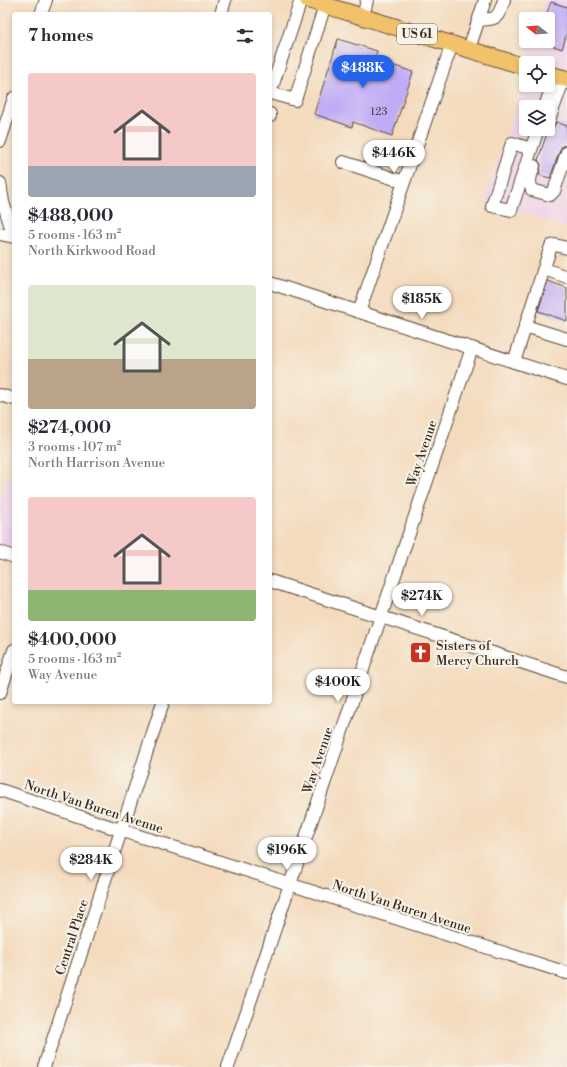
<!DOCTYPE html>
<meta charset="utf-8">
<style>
body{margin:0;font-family:"Libre Bodoni",serif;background:#f2f2f3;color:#2b2b33;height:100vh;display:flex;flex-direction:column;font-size:15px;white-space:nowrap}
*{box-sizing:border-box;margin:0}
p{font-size:13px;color:#7c7c81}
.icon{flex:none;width:22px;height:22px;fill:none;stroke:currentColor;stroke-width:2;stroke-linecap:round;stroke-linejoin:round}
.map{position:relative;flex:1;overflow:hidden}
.side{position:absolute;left:12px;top:12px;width:260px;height:692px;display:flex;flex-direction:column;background:#fff;border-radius:4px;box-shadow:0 2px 6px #0003}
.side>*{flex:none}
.needle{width:26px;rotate:287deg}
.fabs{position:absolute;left:519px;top:12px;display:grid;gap:8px}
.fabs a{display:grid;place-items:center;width:36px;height:36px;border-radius:4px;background:#fff;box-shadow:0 2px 6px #0003;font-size:20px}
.price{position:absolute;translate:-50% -34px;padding:0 9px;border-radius:14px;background:#fff;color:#222;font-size:13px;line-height:26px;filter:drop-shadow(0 1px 2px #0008)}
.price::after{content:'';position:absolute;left:50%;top:24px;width:12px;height:9px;margin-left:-6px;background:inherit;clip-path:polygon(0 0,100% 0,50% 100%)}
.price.active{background:#2563eb;color:#fff}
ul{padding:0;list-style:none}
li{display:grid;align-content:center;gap:8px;height:212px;padding:0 16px}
li span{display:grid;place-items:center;height:124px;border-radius:4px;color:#555}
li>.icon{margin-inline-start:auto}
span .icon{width:72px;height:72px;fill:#fffc;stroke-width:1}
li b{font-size:17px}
h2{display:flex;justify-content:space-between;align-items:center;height:48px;padding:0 16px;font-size:17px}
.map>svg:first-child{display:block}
</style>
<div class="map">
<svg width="567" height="1067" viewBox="0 0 567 1067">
<rect width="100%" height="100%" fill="#f7f3e8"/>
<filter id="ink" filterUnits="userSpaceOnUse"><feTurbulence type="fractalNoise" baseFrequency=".025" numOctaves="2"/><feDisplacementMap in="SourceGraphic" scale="8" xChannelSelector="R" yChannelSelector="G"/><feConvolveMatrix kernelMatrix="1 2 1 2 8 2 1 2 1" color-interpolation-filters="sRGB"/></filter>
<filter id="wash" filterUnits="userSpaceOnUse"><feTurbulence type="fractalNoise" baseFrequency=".012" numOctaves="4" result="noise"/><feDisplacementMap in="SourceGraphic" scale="16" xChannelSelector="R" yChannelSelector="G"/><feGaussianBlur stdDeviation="0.9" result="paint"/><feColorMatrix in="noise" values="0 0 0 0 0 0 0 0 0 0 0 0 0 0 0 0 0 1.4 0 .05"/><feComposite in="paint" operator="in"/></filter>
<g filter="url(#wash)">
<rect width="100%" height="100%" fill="#f4dbbe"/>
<path fill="#eed0e8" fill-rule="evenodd" d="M 544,0 L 567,0 L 567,69 L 526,57 L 531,41 L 548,41 L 548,19 L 538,19 Z
M 526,76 L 526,85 L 548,85 L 548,84 L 567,90 L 567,227 L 485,201 ZM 526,107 L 548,107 L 548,129 L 526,129 Z
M 7,476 L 14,478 L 14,550 L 0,545 L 0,499 Z"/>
<g id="blocks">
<path fill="#c0acf6" d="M 551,2 L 567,7 L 567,33 L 562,49 L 548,44 L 548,19 L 545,19 Z
M 338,39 L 377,51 L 374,59 L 413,72 L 392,136 L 353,122 L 352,127 L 314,114 Z
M 556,122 L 567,126 L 567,145 L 562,146 L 560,150 L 550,178 L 539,175 L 541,165 L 538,160 L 548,130 L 553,128 Z
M 548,281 L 567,288 L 567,321 L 538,311 Z"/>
</g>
</g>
<g filter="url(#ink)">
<use href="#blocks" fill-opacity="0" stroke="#574536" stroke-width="1"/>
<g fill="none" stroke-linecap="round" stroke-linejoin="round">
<defs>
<path id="minor" d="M 301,0 L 270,93 L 295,100 L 325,5
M 41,14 L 46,0
M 221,14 L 225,0
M 363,17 L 367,0
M 479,19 C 496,21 499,17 504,0
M 469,49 L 485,0
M 545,107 L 555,76
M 270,114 L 270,116
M 548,123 L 564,78
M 0,141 L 14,98
M 531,149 L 512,143 L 492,206 L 511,210 L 538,129
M 343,162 L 404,182
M 534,166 C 531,175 528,181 532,190 L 550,195 L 554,191 L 567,152
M 0,183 L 3,202 L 14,237
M 0,234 L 14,237
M 544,269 L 567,277
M 270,283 L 567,379
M 359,312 L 452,44
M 525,326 L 567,339
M 514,362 L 551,246 L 555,245 L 567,248
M 0,395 L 14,399
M 0,552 L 14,557
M 270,581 L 567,677
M 0,693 L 14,650
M 0,790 L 120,830 L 567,973
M 44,1067 L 163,702
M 228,1067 L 472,348"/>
<path id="major" d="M 308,0 L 526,67
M 548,74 L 567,79"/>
</defs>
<use href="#minor" stroke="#574536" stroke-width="14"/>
<use href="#major" stroke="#574536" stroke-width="18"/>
<use href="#minor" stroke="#fff" stroke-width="12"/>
<use href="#major" stroke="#f2c26a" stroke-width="16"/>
</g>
</g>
<defs>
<symbol id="church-square" viewBox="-11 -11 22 22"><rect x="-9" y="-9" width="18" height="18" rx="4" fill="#c8321e" stroke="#f7f3e8"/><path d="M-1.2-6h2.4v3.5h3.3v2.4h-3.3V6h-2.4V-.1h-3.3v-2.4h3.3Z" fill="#fff"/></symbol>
</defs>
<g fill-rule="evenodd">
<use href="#church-square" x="408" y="640" width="25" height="25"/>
</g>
<g text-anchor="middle" stroke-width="4" stroke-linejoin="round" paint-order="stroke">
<g font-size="11" fill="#5c4a54">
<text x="379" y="115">123</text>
</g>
<rect fill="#f7f3e8" stroke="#73665b" stroke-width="1" x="397" y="24" width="40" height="20" rx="3"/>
<g font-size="12" font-weight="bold" fill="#3b2a1e">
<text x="417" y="38">US 61</text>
</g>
<g font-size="13" fill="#3b2a1e" stroke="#f7f3e8">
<text transform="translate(421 453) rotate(-71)" y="5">Way Avenue</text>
<text transform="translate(317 760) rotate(-71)" y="5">Way Avenue</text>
<text transform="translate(94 806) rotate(18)" y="5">North Van Buren Avenue</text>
<text transform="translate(402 906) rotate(18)" y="5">North Van Buren Avenue</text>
<text transform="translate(71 937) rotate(-72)" y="5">Central Place</text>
</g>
<g font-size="13" fill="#3b2a1e" stroke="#f7f3e8" text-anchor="start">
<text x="436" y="650">Sisters of<tspan x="436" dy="15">Mercy Church</tspan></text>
</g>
</g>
</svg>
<div class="fabs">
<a><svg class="needle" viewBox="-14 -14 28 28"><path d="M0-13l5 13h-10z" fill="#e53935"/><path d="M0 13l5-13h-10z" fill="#7c7c81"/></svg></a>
<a><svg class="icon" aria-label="locate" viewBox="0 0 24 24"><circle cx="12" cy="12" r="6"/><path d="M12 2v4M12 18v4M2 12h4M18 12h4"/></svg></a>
<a><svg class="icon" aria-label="layers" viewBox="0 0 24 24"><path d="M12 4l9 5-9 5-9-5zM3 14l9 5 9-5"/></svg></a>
</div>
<b class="price active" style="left:363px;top:89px">$488K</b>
<b class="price" style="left:394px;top:174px">$446K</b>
<b class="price" style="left:422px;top:320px">$185K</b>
<b class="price" style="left:422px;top:617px">$274K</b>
<b class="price" style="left:338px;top:703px">$400K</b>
<b class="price" style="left:287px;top:871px">$196K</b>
<b class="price" style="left:91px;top:881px">$284K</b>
<section class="side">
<h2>7 homes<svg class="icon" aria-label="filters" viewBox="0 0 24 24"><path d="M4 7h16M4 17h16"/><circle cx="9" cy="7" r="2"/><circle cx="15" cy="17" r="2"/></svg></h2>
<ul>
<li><span style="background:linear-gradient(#f6c9c9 75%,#9aa5b1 0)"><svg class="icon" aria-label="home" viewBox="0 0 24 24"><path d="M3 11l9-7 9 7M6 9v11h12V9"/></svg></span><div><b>$488,000</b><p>5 rooms · 163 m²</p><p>North Kirkwood Road</p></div></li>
<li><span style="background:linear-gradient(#dfe7d0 60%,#b9a48a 0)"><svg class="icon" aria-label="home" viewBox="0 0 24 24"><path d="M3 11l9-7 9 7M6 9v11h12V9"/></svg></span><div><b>$274,000</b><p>3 rooms · 107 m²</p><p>North Harrison Avenue</p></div></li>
<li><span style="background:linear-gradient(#f6c9c9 75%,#8fb573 0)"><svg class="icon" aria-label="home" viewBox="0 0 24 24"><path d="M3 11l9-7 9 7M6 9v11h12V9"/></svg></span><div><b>$400,000</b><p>5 rooms · 163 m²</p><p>Way Avenue</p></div></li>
</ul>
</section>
</div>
